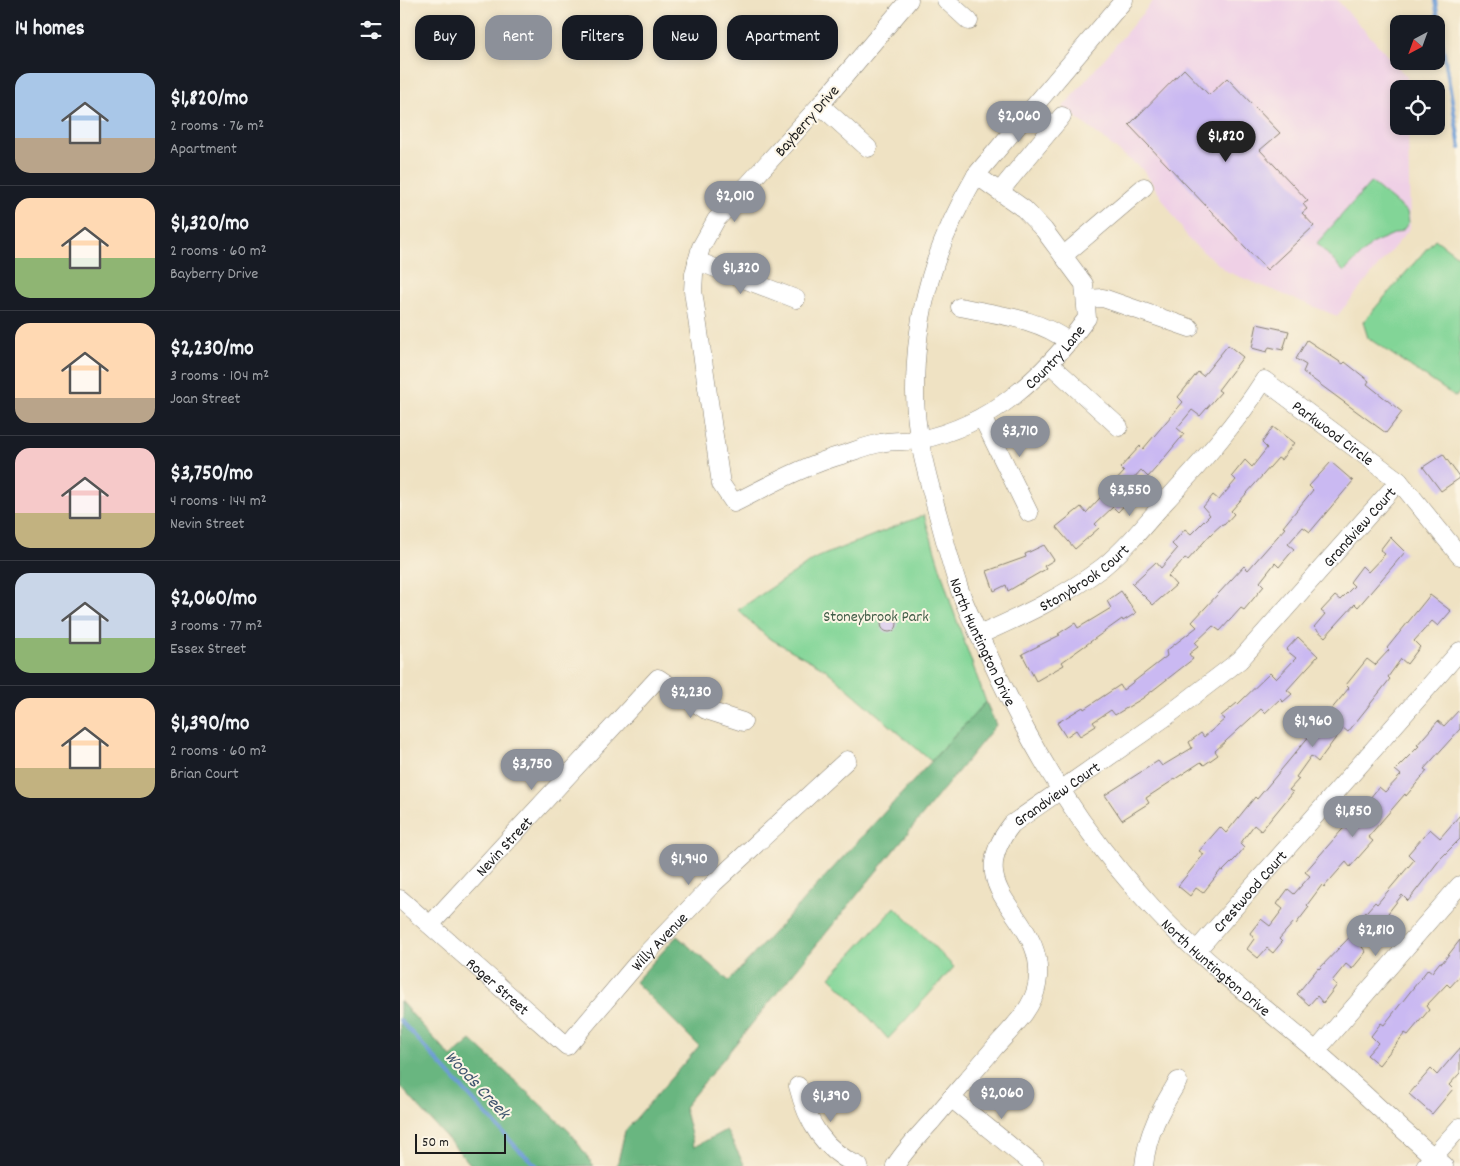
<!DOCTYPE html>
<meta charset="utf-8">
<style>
body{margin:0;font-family:Dekko,sans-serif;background:#242831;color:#f1f3f6;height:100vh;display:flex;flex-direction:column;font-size:19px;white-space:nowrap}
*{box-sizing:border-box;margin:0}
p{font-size:16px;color:#9ea1a6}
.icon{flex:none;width:28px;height:28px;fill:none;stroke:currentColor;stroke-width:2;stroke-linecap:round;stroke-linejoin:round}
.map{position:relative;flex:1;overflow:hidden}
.drawer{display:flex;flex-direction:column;background:#171b24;width:400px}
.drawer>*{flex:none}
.guide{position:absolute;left:15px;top:15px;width:475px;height:45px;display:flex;gap:10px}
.needle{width:32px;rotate:221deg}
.controls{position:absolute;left:990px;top:15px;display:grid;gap:10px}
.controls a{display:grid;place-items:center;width:55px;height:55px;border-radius:10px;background:#171b24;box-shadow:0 2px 8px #0003;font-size:25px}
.scale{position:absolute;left:15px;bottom:12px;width:91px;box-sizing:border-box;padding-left:5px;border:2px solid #1c1c1c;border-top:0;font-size:14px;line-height:18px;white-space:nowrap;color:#1c1c1c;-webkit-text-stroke:4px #fcf5e5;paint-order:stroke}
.price{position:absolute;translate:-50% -42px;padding:0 11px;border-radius:18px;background:#8c9099;color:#fff;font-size:16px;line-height:32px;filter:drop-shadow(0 1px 2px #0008)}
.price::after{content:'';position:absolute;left:50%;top:30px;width:15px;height:11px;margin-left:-8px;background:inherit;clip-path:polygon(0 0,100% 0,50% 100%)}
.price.on{background:#222;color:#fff}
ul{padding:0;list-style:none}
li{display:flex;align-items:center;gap:15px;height:125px;padding:0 15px}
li+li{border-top:1px solid #363941}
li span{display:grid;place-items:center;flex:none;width:140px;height:100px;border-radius:15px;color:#555}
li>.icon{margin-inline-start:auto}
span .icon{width:60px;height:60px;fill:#fffc;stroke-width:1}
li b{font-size:21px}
h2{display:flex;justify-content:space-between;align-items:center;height:60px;padding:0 15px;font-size:21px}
.chip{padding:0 18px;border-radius:15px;background:#171b24;box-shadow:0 2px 8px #0003;font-size:18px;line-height:45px}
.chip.on{background:#8c9099;color:#fff}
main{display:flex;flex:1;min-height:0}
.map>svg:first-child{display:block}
</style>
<main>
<section class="drawer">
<h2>14 homes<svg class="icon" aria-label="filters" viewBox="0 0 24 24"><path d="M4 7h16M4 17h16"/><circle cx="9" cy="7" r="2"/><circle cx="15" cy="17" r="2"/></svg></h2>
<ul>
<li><span style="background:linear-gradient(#a9c7e8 65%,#b9a48a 0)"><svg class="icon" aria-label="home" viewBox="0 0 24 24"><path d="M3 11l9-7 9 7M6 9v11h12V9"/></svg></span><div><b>$1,820/mo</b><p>2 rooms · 76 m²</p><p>Apartment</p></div></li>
<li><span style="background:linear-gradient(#ffd9b3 60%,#8fb573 0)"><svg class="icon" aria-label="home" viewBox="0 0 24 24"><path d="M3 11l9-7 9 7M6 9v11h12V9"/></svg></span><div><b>$1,320/mo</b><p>2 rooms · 60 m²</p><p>Bayberry Drive</p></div></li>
<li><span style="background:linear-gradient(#ffd9b3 75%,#b9a48a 0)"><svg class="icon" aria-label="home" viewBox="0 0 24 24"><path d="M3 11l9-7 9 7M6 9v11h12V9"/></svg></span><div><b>$2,230/mo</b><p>3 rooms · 104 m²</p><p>Joan Street</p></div></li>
<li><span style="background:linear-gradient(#f6c9c9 65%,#c2b280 0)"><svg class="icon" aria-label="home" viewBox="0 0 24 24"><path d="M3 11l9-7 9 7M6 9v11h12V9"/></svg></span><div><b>$3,750/mo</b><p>4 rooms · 144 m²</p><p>Nevin Street</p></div></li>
<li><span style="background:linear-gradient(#c9d6e8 65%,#8fb573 0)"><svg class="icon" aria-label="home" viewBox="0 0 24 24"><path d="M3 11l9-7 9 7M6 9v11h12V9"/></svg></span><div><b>$2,060/mo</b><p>3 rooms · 77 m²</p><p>Essex Street</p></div></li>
<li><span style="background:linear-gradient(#ffd9b3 70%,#c2b280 0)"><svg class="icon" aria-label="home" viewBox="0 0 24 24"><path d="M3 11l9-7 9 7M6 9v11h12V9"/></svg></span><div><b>$1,390/mo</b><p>2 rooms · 60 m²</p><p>Brian Court</p></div></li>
</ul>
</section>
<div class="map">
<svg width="1060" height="1166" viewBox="0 0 1060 1166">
<rect width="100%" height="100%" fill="#fcf5e5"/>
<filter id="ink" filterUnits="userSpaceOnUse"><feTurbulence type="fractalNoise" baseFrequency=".02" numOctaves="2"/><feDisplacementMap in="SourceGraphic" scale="10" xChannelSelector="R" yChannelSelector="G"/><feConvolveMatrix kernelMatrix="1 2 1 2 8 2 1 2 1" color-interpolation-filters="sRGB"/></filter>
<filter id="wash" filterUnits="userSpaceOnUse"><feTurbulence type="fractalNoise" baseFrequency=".0096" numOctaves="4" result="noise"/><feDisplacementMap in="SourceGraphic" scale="20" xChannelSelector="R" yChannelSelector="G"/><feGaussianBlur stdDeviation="1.12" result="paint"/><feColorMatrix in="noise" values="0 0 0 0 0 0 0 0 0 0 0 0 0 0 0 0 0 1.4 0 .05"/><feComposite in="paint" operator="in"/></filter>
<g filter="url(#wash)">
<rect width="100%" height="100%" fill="#efe2c3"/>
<path fill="#efd0e6" d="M 754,0 L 937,0 L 1007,77 L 1007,89 L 999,89 L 999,126 L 1008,126 L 1010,228 L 937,316 L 828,272 L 790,241 L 744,171 L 663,107 Z"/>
<path fill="#82d597" stroke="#4f785a" d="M 971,182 L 1007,212 L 1009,222 L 1003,230 L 973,243 L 944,272 L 917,243 Z
M 1035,239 L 1060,258 L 1060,391 L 1056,397 L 968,338 L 963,322 Z
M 524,515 L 552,607 L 586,702 L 531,761 L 425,669 L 367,637 L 338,610 L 416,558 Z
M 495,907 L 554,967 L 488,1039 L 461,1008 L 430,977 Z"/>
<path fill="#69b680" stroke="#42694e" d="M 586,702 L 596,725 L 284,1107 L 294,1147 L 326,1130 L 345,1166 L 217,1166 L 225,1131 L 299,1046 L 235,982 L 277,936 L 329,981 Z
M 0,1001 L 51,1057 L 71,1040 L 169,1131 L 194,1166 L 72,1166 L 0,1086 Z"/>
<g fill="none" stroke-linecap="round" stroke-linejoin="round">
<path stroke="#6d9cd6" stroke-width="4" d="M 1035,0 L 1060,148
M 0,1020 L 118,1149 L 137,1166"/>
</g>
<g id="blocks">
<path fill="#cab9f2" d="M 784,69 L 809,95 L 827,78 L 880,133 L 860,150 L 908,201 L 903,204 L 907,209 L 902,213 L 914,226 L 867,270 L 729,125 Z
M 857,324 L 889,331 L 883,350 L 869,347 L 867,352 L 852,348 Z
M 907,340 L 943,364 L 945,362 L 969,381 L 967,384 L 1002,412 L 986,433 L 903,372 L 906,365 L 896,359 Z
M 828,345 L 843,357 L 818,390 L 821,392 L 800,416 L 792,410 L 777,428 L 784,434 L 756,468 L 748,477 L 741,470 L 725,488 L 733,496 L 718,512 L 713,507 L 695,524 L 699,528 L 675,549 L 656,527 L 681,507 L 686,513 L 724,472 L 720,468 L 740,446 L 743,449 L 783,402 L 778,397 L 798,372 L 803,376 Z
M 873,427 L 894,443 L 881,460 L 878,458 L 831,511 L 834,514 L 824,525 L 822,524 L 811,534 L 788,560 L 785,558 L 768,576 L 776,585 L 753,605 L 732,584 L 756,562 L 761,568 L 777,549 L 772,544 L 785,529 L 791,534 L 810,515 L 803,507 L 813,495 L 819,500 L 836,480 L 832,476 L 845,460 L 852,467 L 867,448 L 862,443 Z
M 1043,454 L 1060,478 L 1041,491 L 1023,467 Z
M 931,462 L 953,481 L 910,532 L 903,527 L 888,544 L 894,549 L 879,567 L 875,563 L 860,582 L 864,586 L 844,610 L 841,608 L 820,631 L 813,626 L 795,643 L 798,647 L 789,654 L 793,659 L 743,698 L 715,715 L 711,710 L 693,722 L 696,726 L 680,736 L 676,730 L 666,737 L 657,723 L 683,707 L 684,709 L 720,685 L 723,690 L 767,656 L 766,651 L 797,627 L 792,622 L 844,566 L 848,570 L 885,528 L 883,527 L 913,490 L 909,486 Z
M 990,537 L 1005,552 L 958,607 L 955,604 L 925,637 L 914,627 L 925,614 L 921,611 L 935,596 L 940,600 L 954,586 L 950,582 L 962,566 L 968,572 L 985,554 L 980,550 Z
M 644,545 L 654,560 L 644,566 L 646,569 L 608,591 L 606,585 L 594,591 L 587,571 L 626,557 L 625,554 Z
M 721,591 L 736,613 L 723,621 L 722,619 L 662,662 L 664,665 L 636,681 L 622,654 L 660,635 L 658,634 L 675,623 L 678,628 L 711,608 L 707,601 Z
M 1030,595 L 1051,611 L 1038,626 L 1032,621 L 1014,641 L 1020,647 L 1007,664 L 1001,659 L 988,677 L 990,679 L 948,732 L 943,728 L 918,762 L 911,756 L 896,777 L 899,779 L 889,790 L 893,792 L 861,831 L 854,825 L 840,844 L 844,848 L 835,859 L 823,871 L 821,870 L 803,893 L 796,888 L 790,896 L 778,886 L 804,854 L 799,851 L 820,827 L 826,833 L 855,797 L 857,799 L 949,688 L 946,685 L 967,659 L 975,665 L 989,650 L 987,648 Z
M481 624a8 8 0 1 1 16 0a8 8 0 1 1-16 0Z
M 898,637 L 918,656 L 887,690 L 892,694 L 883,702 L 880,699 L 865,713 L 861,709 L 815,751 L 818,755 L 804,765 L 801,762 L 746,798 L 749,803 L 722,820 L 705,795 L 758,761 L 762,766 L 792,748 L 789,742 L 801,733 L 804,737 L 825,719 L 821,716 L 837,703 L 838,704 L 870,673 L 876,679 L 896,658 L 886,650 Z
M 1060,709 L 1060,729 L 1024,769 L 1027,771 L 1006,796 L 1005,794 L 968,837 L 973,841 L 950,867 L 946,862 L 924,887 L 922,885 L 907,905 L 909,907 L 896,924 L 894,922 L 879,939 L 882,942 L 873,953 L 867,948 L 858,958 L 847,949 L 854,939 L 850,933 L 861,919 L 870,926 L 883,909 L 877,904 L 888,889 L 894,894 L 910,876 L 905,872 L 941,831 L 950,821 L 954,824 L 969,808 L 965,804 L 979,787 L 985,792 L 1001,775 L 995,770 L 1019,746 L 1017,745 L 1038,721 L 1044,726 Z
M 1060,815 L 1060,839 L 1041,858 L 1008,901 L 1002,895 L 988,913 L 996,919 L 981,937 L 975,931 L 962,947 L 966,952 L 952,969 L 946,964 L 932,981 L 937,985 L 923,1003 L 917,996 L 909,1005 L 897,994 L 918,968 L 919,969 L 964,922 L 960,919 L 975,902 L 977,904 L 1014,860 L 1008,854 L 1030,829 L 1040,838 Z
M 1060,940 L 1060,976 L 1050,987 L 1047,984 L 1026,1006 L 1029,1010 L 1008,1035 L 1005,1033 L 979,1065 L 967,1055 L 978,1043 L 971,1036 L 981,1023 L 984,1025 L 1028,969 L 1032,972 L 1040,962 L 1042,963 Z
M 1060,1048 L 1060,1073 L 1049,1085 L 1053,1089 L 1032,1114 L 1009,1094 L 1031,1069 L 1037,1075 Z"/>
</g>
</g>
<g filter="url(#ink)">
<use href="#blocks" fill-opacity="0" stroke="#867f70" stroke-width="1"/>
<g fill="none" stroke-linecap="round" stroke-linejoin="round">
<defs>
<g id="minor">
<path id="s1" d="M 509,0 L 420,105 L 316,220 L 301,247 L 294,274 L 293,291 L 321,484 L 334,503 C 370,485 405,465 445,454 C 457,450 469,445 481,443 C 494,440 507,442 519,440 C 593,425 644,376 687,318 L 684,284 L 644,230 L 624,209 L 576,175"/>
<path d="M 546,0 L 569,21"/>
<path id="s2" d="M 724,0 L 576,175 C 535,246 515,309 515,392 C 515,434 527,475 538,515 C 545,540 551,566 560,591 C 568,613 579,635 589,656 C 632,750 681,832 752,907 C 799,958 857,1001 910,1046 C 956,1085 998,1127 1044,1166"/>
<path d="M 420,105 L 468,148"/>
<path d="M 600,191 L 662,116"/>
<path d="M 663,256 L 744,187"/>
<path d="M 297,261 L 396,299"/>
<path d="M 687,299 L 703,298 L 790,328"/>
<path d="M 560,307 C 598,315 638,318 669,342"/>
<path d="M 650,364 L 719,427"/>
<path d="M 582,417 L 629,513"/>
<path id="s3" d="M 579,635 C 622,616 665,596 703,567 C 725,549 744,526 763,504 C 799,465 836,424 864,380 L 999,481 L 1060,556"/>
<path id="s4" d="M 0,899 L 167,1046 L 240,960 L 314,883 L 447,760"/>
<path id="s5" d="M 30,925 L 258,678 L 306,710 L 343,722"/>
<path id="s6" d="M 797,950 L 1060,651"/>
<path d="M 916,1051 L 1060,885"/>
<path d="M 398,1086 C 407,1122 424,1151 459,1166"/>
<path d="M 551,1098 L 635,1166"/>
<path id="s7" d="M 495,1166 C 505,1150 518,1136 531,1122 C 552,1097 574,1072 595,1047 C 611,1029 633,1009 637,985 C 650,914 555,896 612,824 L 767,716 L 840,660 L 999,481"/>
<path d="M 744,1166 C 747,1133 761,1109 778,1081"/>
<path d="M 1025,1166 L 1060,1127"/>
</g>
</defs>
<use href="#minor" stroke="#867f70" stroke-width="19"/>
<use href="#minor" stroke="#fff" stroke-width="18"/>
</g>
</g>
<g text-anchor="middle" stroke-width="4" stroke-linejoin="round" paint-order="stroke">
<g font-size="16" fill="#1c1c1c" stroke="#fcf5e5">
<text transform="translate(406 120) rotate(-49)" y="6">Bayberry Drive</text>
<text dy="6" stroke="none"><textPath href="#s1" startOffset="946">Country Lane</textPath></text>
<text dy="6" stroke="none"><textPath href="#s3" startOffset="476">Parkwood Circle</textPath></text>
<text dy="6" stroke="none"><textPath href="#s7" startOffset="868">Grandview Court</textPath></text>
<text dy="6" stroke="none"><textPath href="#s3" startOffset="120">Stonybrook Court</textPath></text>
<text dy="6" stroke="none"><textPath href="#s2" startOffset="718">North Huntington Drive</textPath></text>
<text dy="6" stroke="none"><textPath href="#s7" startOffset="462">Grandview Court</textPath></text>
<text dy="6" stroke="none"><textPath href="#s5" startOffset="108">Nevin Street</textPath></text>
<text dy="6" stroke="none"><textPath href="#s6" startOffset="79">Crestwood Court</textPath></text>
<text dy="6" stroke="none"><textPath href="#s4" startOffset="362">Willy Avenue</textPath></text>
<text dy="6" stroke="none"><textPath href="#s2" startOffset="1122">North Huntington Drive</textPath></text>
<text dy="6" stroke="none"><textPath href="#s4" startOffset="131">Roger Street</textPath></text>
</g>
<g font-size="16" fill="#405d47" stroke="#fcf5e5">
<text x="476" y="621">Stoneybrook Park</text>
</g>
<g font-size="18" font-style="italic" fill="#405670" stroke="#fcf5e5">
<text transform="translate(78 1084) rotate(47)" y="6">Woods Creek</text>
</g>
</g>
</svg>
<div class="controls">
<a><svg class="needle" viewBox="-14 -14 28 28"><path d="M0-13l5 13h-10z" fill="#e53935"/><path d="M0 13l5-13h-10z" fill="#9ea1a6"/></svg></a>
<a><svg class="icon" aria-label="locate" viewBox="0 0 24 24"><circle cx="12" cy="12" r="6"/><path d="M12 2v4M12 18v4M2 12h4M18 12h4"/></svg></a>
</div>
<div class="scale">50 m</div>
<b class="price" style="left:619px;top:143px">$2,060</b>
<b class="price on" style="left:826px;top:163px">$1,820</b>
<b class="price" style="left:335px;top:223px">$2,010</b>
<b class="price" style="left:341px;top:295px">$1,320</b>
<b class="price" style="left:620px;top:458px">$3,710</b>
<b class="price" style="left:730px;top:517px">$3,550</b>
<b class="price" style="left:291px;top:719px">$2,230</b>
<b class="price" style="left:913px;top:748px">$1,960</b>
<b class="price" style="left:132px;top:791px">$3,750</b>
<b class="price" style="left:953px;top:838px">$1,850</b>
<b class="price" style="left:289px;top:886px">$1,940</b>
<b class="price" style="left:976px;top:957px">$2,810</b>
<b class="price" style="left:602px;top:1120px">$2,060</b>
<b class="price" style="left:431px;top:1123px">$1,390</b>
<div class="guide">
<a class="chip">Buy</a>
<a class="chip on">Rent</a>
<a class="chip">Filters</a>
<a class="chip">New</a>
<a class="chip">Apartment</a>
</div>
</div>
</main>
